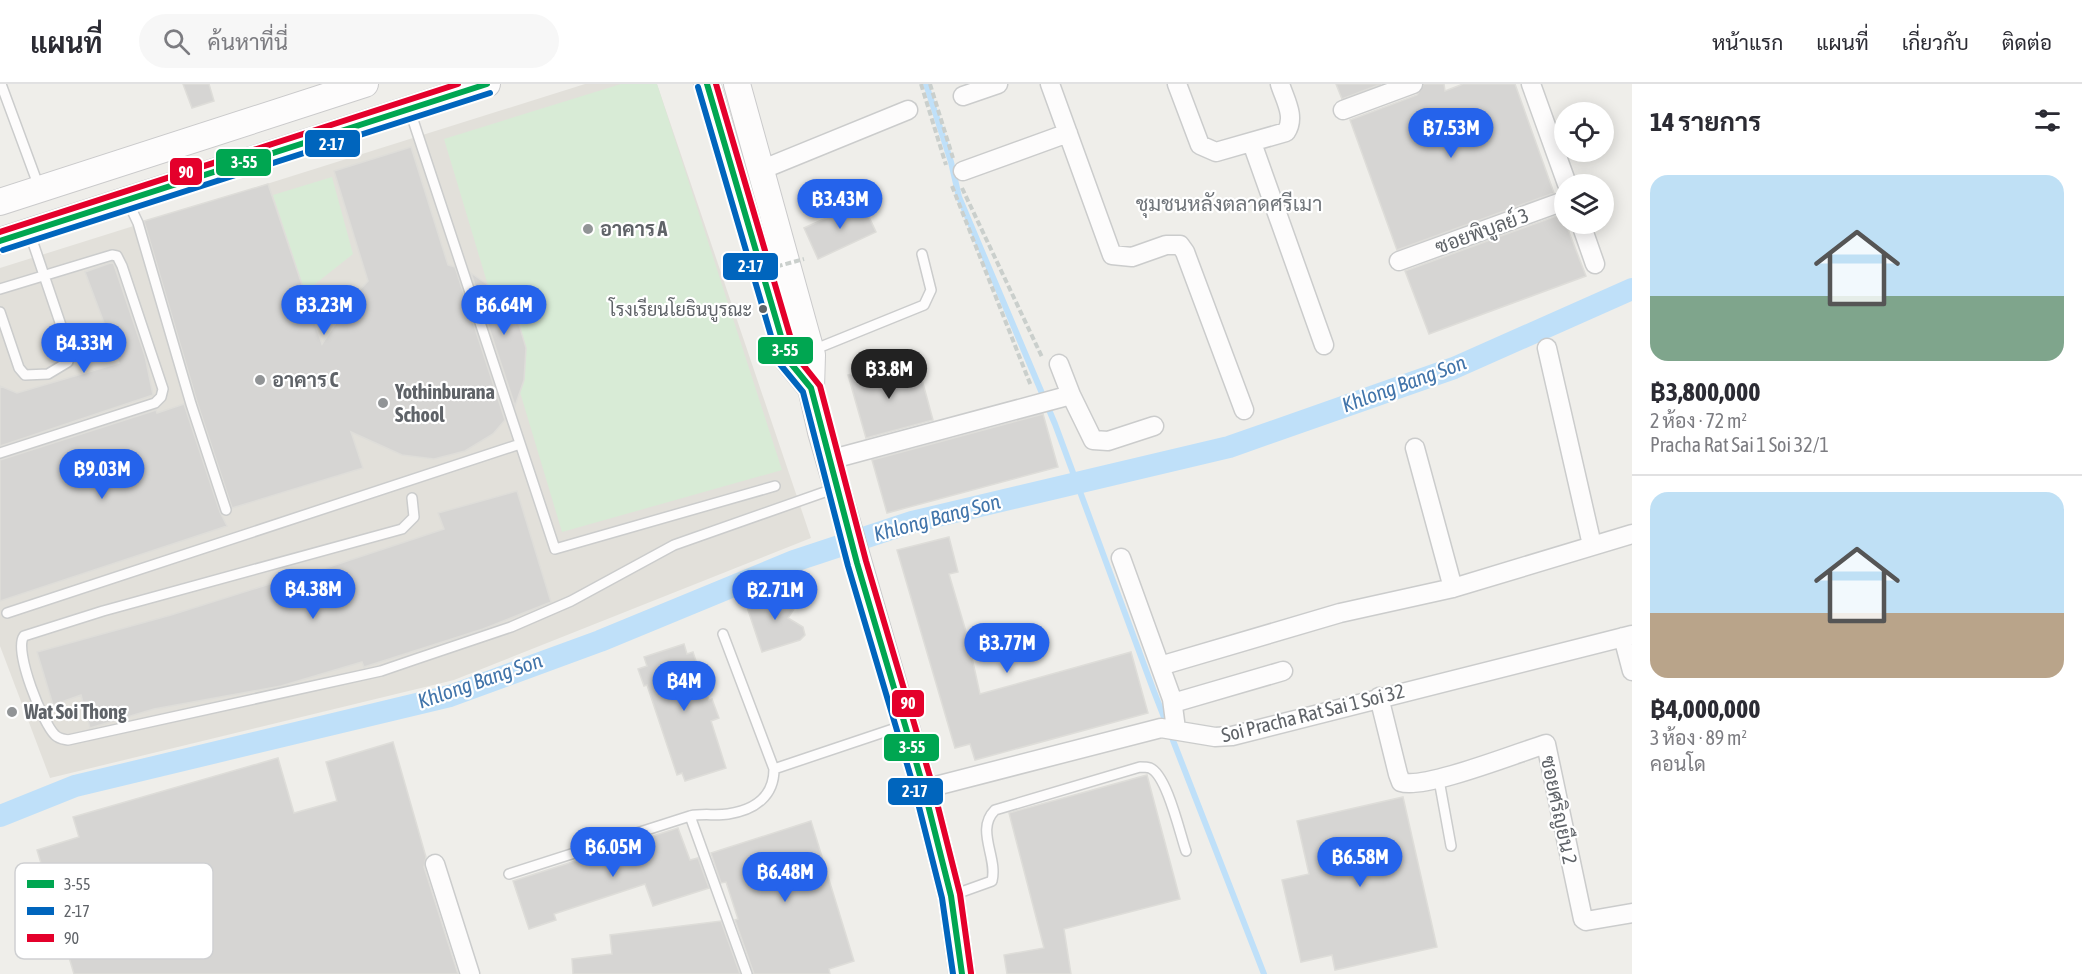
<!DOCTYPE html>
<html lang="th">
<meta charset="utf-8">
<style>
body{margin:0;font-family:"Asap Condensed",Sarabun,sans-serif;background:#f7f7f7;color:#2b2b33;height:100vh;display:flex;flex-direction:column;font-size:22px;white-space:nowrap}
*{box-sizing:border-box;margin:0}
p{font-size:20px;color:#7c7c81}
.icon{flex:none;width:33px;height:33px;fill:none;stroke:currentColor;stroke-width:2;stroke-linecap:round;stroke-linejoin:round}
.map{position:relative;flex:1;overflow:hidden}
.sheet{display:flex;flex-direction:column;background:#fff;width:450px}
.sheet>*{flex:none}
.fabs{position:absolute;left:1554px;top:18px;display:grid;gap:12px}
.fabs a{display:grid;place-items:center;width:60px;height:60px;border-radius:50%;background:#fff;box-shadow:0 3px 15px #0003;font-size:30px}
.price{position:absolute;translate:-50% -51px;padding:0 14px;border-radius:21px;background:#2563eb;color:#fff;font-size:20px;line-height:39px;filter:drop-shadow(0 2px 3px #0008)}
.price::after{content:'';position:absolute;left:50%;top:36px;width:18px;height:14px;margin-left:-9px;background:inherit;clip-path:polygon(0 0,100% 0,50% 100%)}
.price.on{background:#222;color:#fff}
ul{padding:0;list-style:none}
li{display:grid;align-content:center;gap:12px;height:318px;padding:0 18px}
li+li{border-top:2px solid #e1e1e2}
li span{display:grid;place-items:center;height:186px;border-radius:18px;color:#555}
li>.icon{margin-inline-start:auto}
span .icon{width:108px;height:108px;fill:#fffc;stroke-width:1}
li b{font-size:26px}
h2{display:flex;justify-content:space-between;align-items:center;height:72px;padding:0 18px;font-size:26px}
header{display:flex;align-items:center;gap:36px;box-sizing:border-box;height:84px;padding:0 30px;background:#fff;border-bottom:2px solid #e1e1e2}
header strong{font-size:28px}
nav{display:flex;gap:33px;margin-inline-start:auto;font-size:21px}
.search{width:420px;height:54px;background:#f7f7f7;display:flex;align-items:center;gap:15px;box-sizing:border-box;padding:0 21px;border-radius:33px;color:#7c7c81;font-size:22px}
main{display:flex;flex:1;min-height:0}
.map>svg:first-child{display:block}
</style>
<header>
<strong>แผนที่</strong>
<div class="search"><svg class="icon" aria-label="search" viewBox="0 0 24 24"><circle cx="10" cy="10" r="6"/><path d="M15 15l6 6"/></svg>ค้นหาที่นี่</div>
<nav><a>หน้าแรก</a><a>แผนที่</a><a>เกี่ยวกับ</a><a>ติดต่อ</a></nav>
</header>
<main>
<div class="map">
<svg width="1632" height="890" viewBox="0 0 1632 890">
<rect width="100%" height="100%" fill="#efeeea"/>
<path fill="#e2e0da" d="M 585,0 L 657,0 L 811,454 L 454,596 L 50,694 L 0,562 L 0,184 Z"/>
<path fill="#d8ebd6" d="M 621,0 L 657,0 L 782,386 L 562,448 L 444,55 Z
M 332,93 L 353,170 L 305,208 L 273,111 Z"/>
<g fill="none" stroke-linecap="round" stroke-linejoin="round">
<path stroke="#bfe0f9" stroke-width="6" d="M 926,0 L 951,78 L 959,113 L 1055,340 L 1153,605 L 1264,890"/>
<path stroke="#bfe0f9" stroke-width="22" d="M 0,732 L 75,702 L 450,612 L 600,557 L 794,477 L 912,438 L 1229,363 L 1454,284 L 1632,205"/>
</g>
<path fill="#d6d5d3" stroke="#deddd9" stroke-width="1.5" d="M 183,0 L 209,0 L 214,17 L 192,24 Z
M 1336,0 L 1381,0 L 1342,15 Z
M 1424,0 L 1444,0 L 1445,7 L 1463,0 L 1515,0 L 1554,109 L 1397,166 L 1350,36 L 1417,11 Z
M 411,63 L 448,181 L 455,183 L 505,336 L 493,350 L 465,367 L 434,375 L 402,371 L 351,348 L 363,384 L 232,424 L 197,318 L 144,137 L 268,100 L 322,260 L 354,212 L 368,197 L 334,87 Z
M 862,118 L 876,148 L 818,175 L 804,144 Z
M 1562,130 L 1586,192 L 1429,250 L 1405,187 Z
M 113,178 L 145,272 L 153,311 L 0,362 L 0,302 L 17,309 L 119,279 L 85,188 Z
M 471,189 L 498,208 L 517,234 L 526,264 L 524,296 L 515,322 Z
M 896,278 L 902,297 L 921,292 L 933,336 L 866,354 L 848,291 Z
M 184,320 L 220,428 L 227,442 L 0,517 L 0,376 L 156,326 L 157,329 Z
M 1043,330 L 1058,383 L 887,429 L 872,376 Z
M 517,407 L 551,518 L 483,545 L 364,583 L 362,578 L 281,602 L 154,625 L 90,644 L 81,611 L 53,621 L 37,568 L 171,531 L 317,485 L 317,487 L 444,445 L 438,429 Z
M 949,453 L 958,488 L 949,490 L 967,551 L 980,610 L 1131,568 L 1148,629 L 975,676 L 970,660 L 955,664 L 897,466 Z
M 786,508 L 793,512 L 796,522 L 788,534 L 803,543 L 805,551 L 800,556 L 762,568 L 746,520 Z
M 684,560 L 687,570 L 693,568 L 709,616 L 712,615 L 719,634 L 711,637 L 726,684 L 685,697 L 682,689 L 677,691 L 647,601 L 644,602 L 638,585 L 647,582 L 644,573 Z
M 393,658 L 426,773 L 424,783 L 458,890 L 74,890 L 37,766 L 79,753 L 73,733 L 278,674 L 294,729 L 337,717 L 326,678 Z
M 1147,691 L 1180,815 L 1064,845 L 1071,890 L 1007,890 L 1004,871 L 1044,864 L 1009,729 Z
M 1403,713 L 1437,863 L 1335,886 L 1332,871 L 1301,878 L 1282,796 L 1309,790 L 1297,737 Z
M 811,737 L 854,877 L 829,885 L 830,890 L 754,890 L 735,836 L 738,835 L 726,798 L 721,799 L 711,769 Z
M 678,744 L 690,776 L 698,774 L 709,804 L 653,822 L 645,800 L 554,830 L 556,836 L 529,845 L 513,797 Z
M 721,837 L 740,890 L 573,890 L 572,875 L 612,870 L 610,851 Z"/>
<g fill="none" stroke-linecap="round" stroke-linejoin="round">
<defs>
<path id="lane" d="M 1,0 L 39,103
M 410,27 L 555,465 L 775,402
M 128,118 L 138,139 L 191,320 L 226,426
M 0,205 L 112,171 L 117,172 L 122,182 L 163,305 L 161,313 L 155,319 L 0,369
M 0,228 L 19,284 L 25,291 L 48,290 L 68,278 L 69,265 L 30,150
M 813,266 L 924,221 L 931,206 L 922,170
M 412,414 L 414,433 L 402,445 L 103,527 L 24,552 C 13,566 43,640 55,651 C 59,655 63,655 68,656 L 381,587 L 416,575 L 511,543 L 571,517 L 674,461 L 836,404
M 7,529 L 520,360
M 723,550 L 774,685 L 905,641
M 1439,696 L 1451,762
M 690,732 L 747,890
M 509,790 L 690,732 C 703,729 715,732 728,730 C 755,726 774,712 774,685
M 953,811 L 992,797 C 998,773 975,746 995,726 L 1140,683 C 1143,683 1147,683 1150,684 C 1167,691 1180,750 1186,767"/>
<path id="street" d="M 1050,0 L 1112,171 L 1132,173 L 1166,161 L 1180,161 L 1185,168 L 1244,326
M 1177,0 L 1200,61 L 1216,68 L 1286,48 C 1296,33 1285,16 1280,0
M 1531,0 L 1567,100
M 963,12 L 998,0
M 1343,26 L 1413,0
M 1252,59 L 1324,261
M 761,86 L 908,26
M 963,87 L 1068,49
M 1581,140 L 1595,180
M 1399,177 L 1564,117
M 1547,264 L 1592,461
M 1059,280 L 1071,311
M 1415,364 L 1453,504
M 829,376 L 1071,311 L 1093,356 L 1108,357 L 1154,342
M 1121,474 L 1172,615 L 1176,645
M 1623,553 L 1632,587
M 1160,582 L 1340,529 L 1453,504 L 1632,450
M 1379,613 L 1398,690 L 1401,698 C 1424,706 1517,669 1546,660 L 1583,835 L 1586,837 L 1632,829
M 1173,619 L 1283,587
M 924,705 L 1161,644 L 1215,653 L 1232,652 L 1632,551
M 435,780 L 470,890"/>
<path id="secondary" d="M 707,0 L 788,276 L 811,304
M 737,0 L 812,271 L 811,304 L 821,348 L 924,705 L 951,812 L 962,890
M 0,118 L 365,0
M 0,157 L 487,0"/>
</defs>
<use href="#lane" stroke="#cbcccc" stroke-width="12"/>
<use href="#street" stroke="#cbcccc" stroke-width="21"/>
<use href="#secondary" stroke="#cacacb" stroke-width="28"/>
<path stroke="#cacfcc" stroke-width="4" stroke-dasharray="6 3" stroke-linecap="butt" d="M 921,0 L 946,81
M 930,0 L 953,74
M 952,102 L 1031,302
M 962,104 L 1042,273"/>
<use href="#lane" stroke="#fdfcfc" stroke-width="9"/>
<use href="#street" stroke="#fdfcfc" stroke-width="18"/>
<use href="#secondary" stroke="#fdfcfc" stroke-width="26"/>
<path stroke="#cacfcc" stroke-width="4" stroke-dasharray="6 3" stroke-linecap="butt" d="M 742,192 L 804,175"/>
<defs>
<path id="bus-1" d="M 707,0 L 788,276 L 811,304 L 857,479 L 924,705 L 951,812 L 962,890
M 0,157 L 487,0"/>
<path id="bus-2" d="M 698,3 L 779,279 L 803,308 L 848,482 L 915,707 L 942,814 L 953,890
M 3,166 L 490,9"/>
<path id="bus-3" d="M 716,0 L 796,272 L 820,302 L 866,477 L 933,703 L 960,810 L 971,889
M 0,148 L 458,0"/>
</defs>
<use href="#bus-1" stroke="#fff" stroke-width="10"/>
<use href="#bus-2" stroke="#fff" stroke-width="10"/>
<use href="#bus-3" stroke="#fff" stroke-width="10"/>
<use href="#bus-1" stroke="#00a651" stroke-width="6"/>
<use href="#bus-2" stroke="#0065bd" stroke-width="6"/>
<use href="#bus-3" stroke="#e4002b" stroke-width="6"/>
</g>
<g fill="#919496" stroke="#fff" stroke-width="2">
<circle cx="588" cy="145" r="6"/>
<circle cx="260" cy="296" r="6"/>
<circle cx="383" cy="319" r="6"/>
<circle cx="12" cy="628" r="6"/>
</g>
<circle fill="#5f6368" stroke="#fff" stroke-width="2" cx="763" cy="225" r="5"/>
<g text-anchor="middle" stroke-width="4.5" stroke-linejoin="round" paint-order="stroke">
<g font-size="18" fill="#5f6368" stroke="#fff" text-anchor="end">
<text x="752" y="232">โรงเรียนโยธินบูรณะ</text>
</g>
<g font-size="20" font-weight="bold" fill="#5f6368" stroke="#fff" text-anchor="start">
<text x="600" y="152">อาคาร A</text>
<text x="272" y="303">อาคาร C</text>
<text x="395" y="315">Yothinburana<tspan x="395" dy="23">School</tspan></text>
<text x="24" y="635">Wat Soi Thong</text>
</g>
<g font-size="20" fill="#5f6368" stroke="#fff">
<text transform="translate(1482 147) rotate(-20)" y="7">ซอยพิบูลย์ 3</text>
<text transform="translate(1313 629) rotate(-14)" y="7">Soi Pracha Rat Sai 1 Soi 32</text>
<text transform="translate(1559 726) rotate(78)" y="7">ซอยศริญยืน 2</text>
</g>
<g font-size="21" fill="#70757a" stroke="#fff">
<text x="1229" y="127">ชุมชนหลังตลาดศรีเมา</text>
</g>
<g font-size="21" font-style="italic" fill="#4174aa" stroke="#fff">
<text transform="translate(1404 300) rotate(-20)" y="7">Khlong Bang Son</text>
<text transform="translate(937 434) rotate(-15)" y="7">Khlong Bang Son</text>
<text transform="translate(480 597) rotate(-19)" y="7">Khlong Bang Son</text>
</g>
</g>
<rect x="15" y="779" width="198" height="96" rx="9" fill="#fff" stroke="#cfd0d2" stroke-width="1.5"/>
<rect x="27" y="796" width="27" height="8" fill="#00a651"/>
<rect x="27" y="823" width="27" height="8" fill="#0065bd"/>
<rect x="27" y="850" width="27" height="8" fill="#e4002b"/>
<g font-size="16" fill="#5f6368">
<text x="64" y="806">3-55</text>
<text x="64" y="833">2-17</text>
<text x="64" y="860">90</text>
</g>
<g stroke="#fff" stroke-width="2">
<rect x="304" y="45" width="57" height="29" rx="6" fill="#0065bd"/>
<rect x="215" y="64" width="57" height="29" rx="6" fill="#00a651"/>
<rect x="169" y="73" width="34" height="29" rx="6" fill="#e4002b"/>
<rect x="722" y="168" width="57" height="29" rx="6" fill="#0065bd"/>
<rect x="757" y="252" width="57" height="29" rx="6" fill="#00a651"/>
<rect x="891" y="605" width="34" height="29" rx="6" fill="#e4002b"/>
<rect x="883" y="649" width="57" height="29" rx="6" fill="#00a651"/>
<rect x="887" y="693" width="57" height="29" rx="6" fill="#0065bd"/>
</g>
<g font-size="16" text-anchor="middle" font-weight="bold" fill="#fff">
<text x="332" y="66">2-17</text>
<text x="244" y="84">3-55</text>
<text x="186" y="94">90</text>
<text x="751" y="188">2-17</text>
<text x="785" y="272">3-55</text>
<text x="908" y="625">90</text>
<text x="912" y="669">3-55</text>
<text x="915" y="713">2-17</text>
</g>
</svg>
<div class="fabs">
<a><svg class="icon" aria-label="locate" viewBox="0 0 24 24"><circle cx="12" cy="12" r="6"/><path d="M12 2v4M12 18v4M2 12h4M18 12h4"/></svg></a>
<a><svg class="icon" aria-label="layers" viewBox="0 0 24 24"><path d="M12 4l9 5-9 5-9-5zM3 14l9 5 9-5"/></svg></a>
</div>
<b class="price" style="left:1451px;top:75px">฿7.53M</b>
<b class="price" style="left:840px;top:146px">฿3.43M</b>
<b class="price" style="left:324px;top:252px">฿3.23M</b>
<b class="price" style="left:504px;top:252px">฿6.64M</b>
<b class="price" style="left:84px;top:290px">฿4.33M</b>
<b class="price on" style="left:889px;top:316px">฿3.8M</b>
<b class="price" style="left:102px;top:416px">฿9.03M</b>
<b class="price" style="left:313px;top:536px">฿4.38M</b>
<b class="price" style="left:775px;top:537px">฿2.71M</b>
<b class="price" style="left:1007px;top:590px">฿3.77M</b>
<b class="price" style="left:684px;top:628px">฿4M</b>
<b class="price" style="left:613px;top:794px">฿6.05M</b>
<b class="price" style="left:1360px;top:804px">฿6.58M</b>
<b class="price" style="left:785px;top:819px">฿6.48M</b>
</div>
<section class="sheet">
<h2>14 รายการ<svg class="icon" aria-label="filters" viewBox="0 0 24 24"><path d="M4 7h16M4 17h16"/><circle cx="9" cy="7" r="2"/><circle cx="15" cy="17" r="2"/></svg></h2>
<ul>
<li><span style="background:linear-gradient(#bfe0f5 65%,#7fa58c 0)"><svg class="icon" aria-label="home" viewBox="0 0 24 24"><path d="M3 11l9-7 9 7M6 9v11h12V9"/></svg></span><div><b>฿3,800,000</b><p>2 ห้อง · 72 m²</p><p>Pracha Rat Sai 1 Soi 32/1</p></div></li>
<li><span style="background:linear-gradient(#bfe0f5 65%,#b9a48a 0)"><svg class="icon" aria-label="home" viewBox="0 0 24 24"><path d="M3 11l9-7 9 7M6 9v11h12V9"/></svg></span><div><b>฿4,000,000</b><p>3 ห้อง · 89 m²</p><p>คอนโด</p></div></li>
</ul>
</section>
</main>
